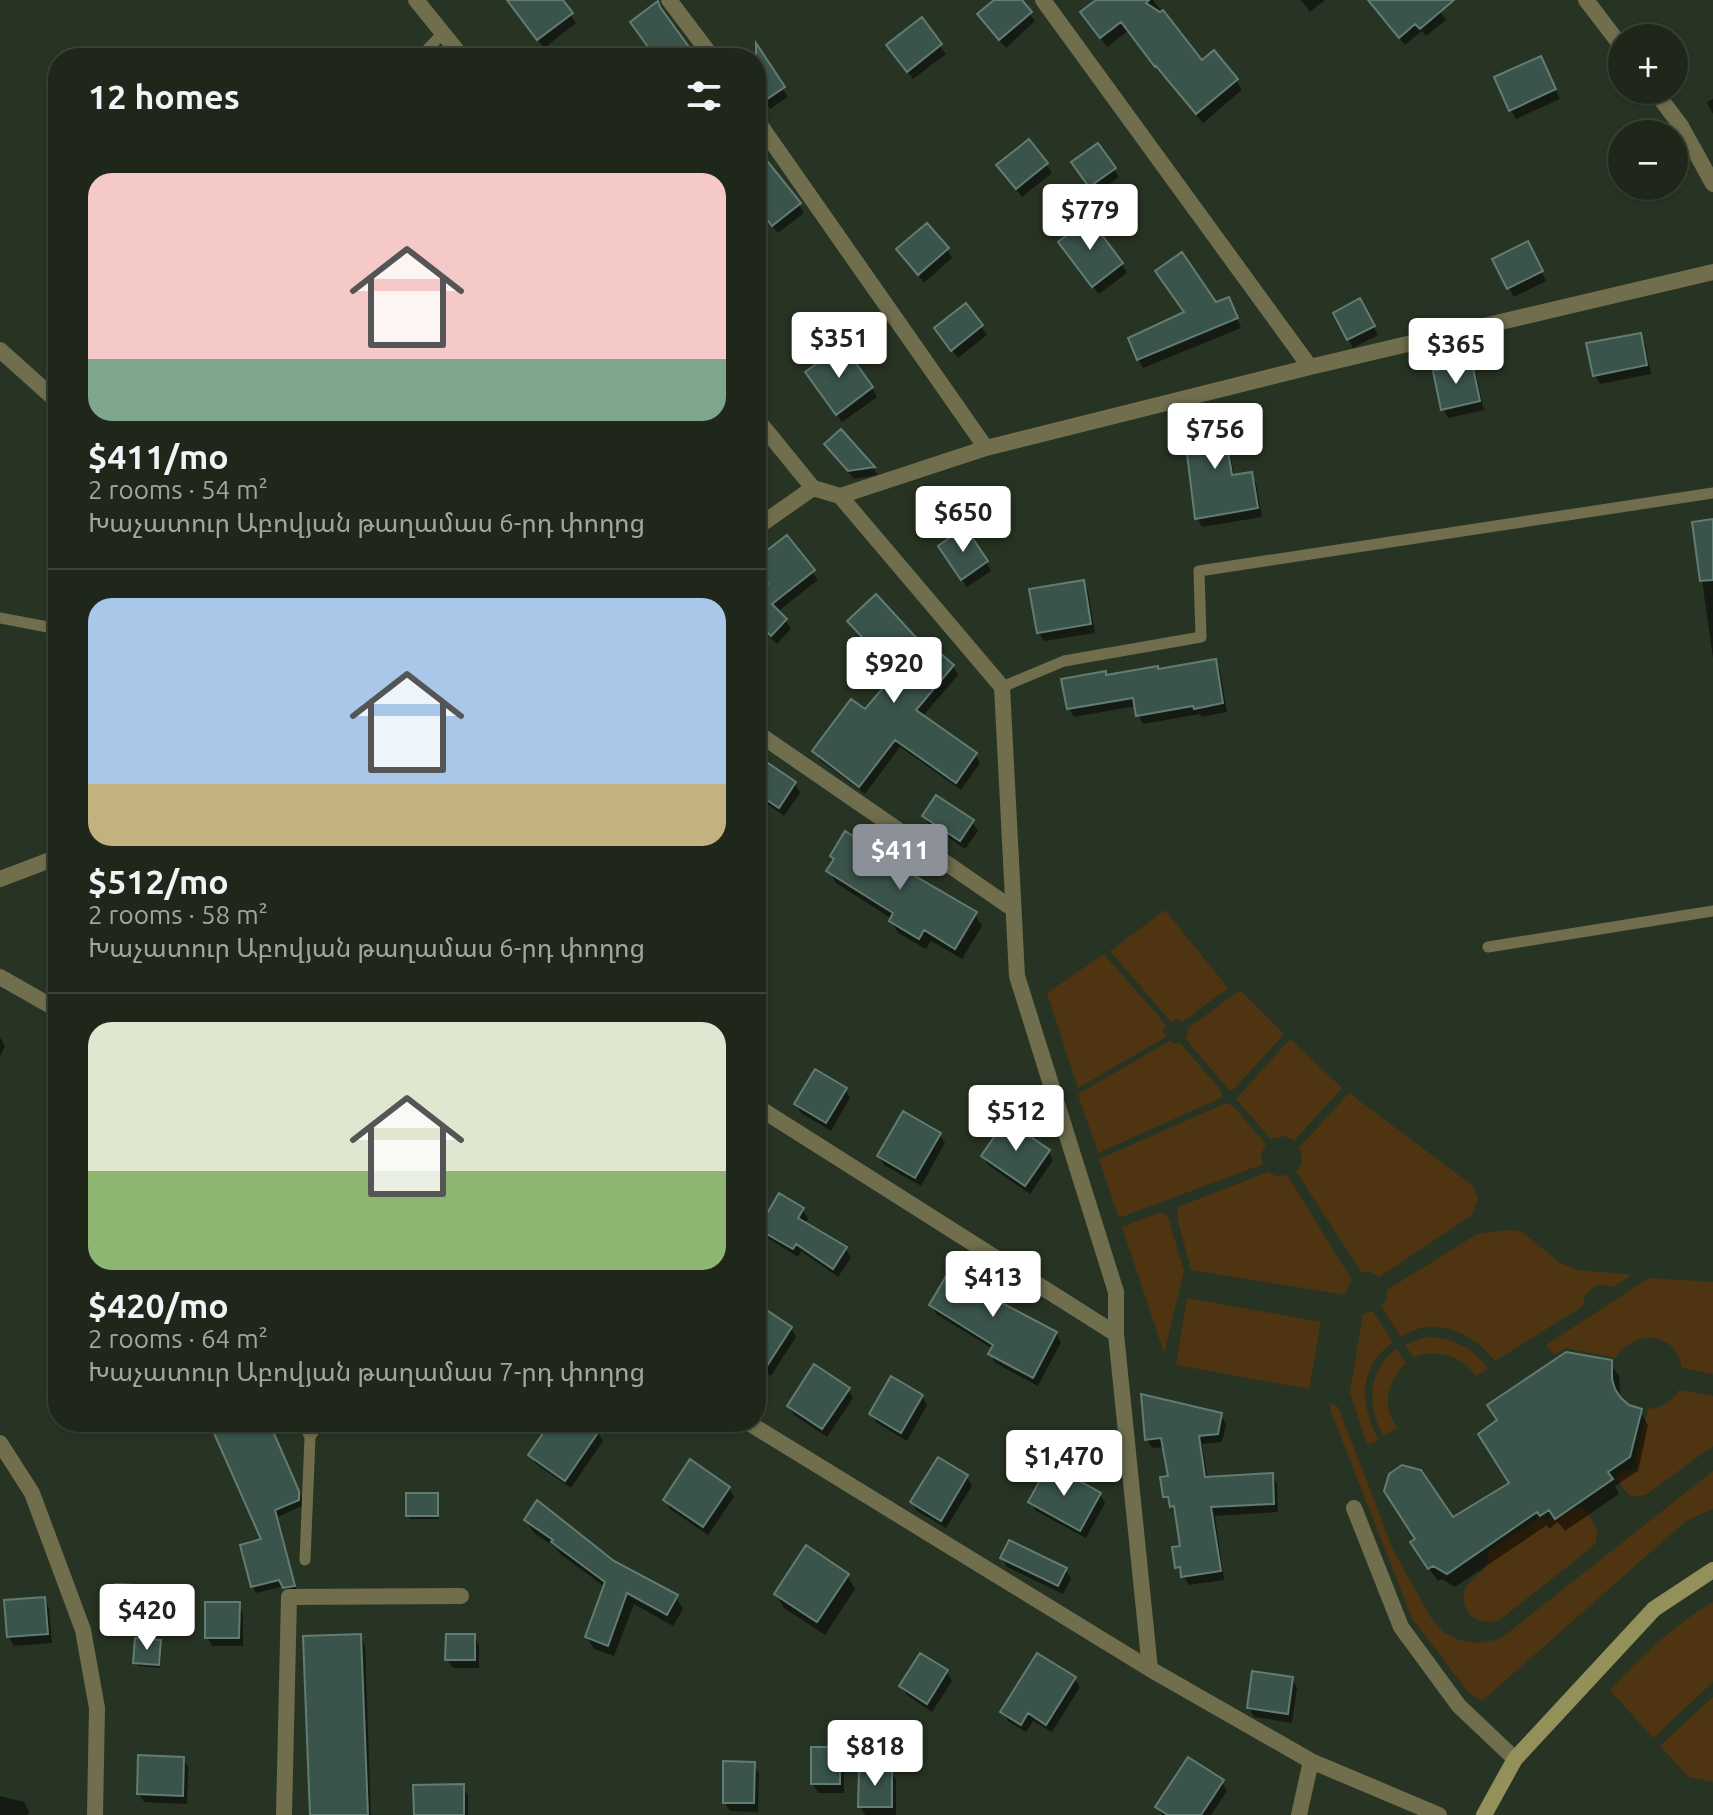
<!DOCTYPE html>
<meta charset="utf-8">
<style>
body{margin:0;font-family:Ubuntu,"Noto Sans Armenian",sans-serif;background:#2b3327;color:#f1f3f6;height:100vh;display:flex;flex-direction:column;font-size:30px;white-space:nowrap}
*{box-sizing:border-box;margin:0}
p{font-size:26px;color:#a1a5a2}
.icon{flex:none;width:44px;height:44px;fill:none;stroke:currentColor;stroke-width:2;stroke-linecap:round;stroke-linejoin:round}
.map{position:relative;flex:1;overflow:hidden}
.details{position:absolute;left:48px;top:48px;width:718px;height:1384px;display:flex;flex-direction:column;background:#1e271a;border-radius:32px;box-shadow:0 2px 6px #0004,0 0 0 2px #3c4439}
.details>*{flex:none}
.controls{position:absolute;left:1608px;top:24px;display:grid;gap:16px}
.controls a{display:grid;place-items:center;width:80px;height:80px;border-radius:50%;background:#1e271a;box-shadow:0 2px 6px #0004,0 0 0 2px #3c4439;font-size:40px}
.price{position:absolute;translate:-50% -68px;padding:0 18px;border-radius:8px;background:#fff;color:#222;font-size:26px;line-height:52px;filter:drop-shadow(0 2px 4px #0008)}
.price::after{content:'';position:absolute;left:50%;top:48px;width:24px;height:18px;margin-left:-12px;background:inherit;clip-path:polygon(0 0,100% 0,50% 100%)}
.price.active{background:#8c9099;color:#fff}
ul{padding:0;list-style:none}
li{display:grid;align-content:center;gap:16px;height:424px;padding:0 40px}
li+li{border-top:2px solid #3c4439}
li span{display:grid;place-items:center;height:248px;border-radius:24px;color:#555}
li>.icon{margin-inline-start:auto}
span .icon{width:144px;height:144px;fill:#fffc;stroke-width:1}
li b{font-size:34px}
h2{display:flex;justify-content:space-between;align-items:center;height:96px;padding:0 40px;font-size:34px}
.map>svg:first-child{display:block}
</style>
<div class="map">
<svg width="1713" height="1815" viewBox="0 0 1713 1815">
<rect width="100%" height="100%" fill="#283423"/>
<path fill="#4e3411" d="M 1165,910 L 1228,988 L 1182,1022 L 1177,1019 L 1171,1022 L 1110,951 Z
M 1104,954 L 1166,1025 L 1163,1030 L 1166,1037 L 1078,1088 L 1047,993 Z
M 1240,990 L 1284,1034 L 1234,1089 L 1229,1090 L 1185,1038 L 1188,1033 L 1187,1029 Z
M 1290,1039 L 1342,1088 L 1294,1141 L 1286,1136 L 1271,1139 L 1236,1099 Z
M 1170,1041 L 1174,1044 L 1180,1043 L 1220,1089 L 1222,1094 L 1221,1098 L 1098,1153 L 1078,1094 Z
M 1349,1093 L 1472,1185 L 1478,1198 L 1473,1213 L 1469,1217 L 1379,1277 L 1370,1271 L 1362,1273 L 1296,1171 C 1303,1164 1303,1156 1299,1148 Z
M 1226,1103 L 1233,1106 L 1266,1144 L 1261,1154 L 1263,1164 L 1119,1218 L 1099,1159 Z
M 1268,1172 L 1276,1176 L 1287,1175 L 1352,1280 L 1347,1288 L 1346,1295 L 1191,1270 L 1177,1217 L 1178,1207 Z
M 1161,1212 L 1168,1217 L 1184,1271 L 1164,1353 L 1122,1227 Z
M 1505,1230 L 1521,1231 L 1560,1263 L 1579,1270 L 1632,1275 L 1613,1287 C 1597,1282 1585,1288 1583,1306 L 1495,1361 C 1473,1333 1434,1314 1401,1337 L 1381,1306 L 1387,1301 L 1387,1290 L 1477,1234 Z
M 1649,1278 L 1713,1282 L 1713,1374 L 1682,1368 C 1676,1331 1634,1329 1615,1358 L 1565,1348 L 1555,1355 L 1546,1345 Z
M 1187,1298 L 1321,1322 L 1309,1389 L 1176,1365 Z
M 1373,1311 L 1393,1342 C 1358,1368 1359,1404 1379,1440 L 1369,1444 L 1366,1442 L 1350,1392 L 1363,1314 Z
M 1427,1337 C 1453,1338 1473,1347 1488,1369 L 1476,1376 C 1460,1355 1438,1349 1413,1357 L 1405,1344 Z
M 1396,1349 L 1406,1363 C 1387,1382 1381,1404 1397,1427 L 1384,1436 C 1366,1407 1368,1370 1396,1349 Z
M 1679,1390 L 1713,1396 L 1713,1446 L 1647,1494 C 1628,1501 1626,1492 1616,1478 L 1625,1471 L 1632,1470 L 1638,1466 L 1635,1459 L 1648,1409 C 1662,1408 1672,1402 1679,1390 Z
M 1330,1403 L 1337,1406 L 1339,1409 L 1394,1552 L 1433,1621 L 1445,1633 L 1458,1640 L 1479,1643 L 1500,1639 L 1713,1471 L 1713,1509 L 1686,1521 L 1482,1701 L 1469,1693 L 1412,1618 L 1331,1412 Z
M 1577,1507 L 1584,1508 L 1597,1529 L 1596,1542 L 1591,1548 L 1501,1619 C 1484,1627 1463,1618 1464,1597 C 1464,1580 1480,1578 1486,1565 C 1488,1561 1488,1557 1488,1552 L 1541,1517 L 1544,1521 L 1552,1517 L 1556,1521 Z
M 1713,1602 L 1713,1682 L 1653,1738 L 1610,1690 C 1641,1656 1673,1626 1713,1602 Z
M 1713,1697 L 1713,1782 L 1689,1777 L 1660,1746 Z"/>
<path fill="#0007" d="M 526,0 L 560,0 L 576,23 L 544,48 L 520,17 Z
M 997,0 L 1020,0 L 1035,21 L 1006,48 L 985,24 L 980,15 Z
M 1097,0 L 1153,0 L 1202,63 L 1236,80 L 1242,90 L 1203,123 L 1163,75 L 1162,76 L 1128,31 L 1107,47 L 1083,13 Z
M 1301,0 L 1325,0 L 1310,12 Z
M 1385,0 L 1432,0 L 1446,20 L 1426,36 L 1422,31 L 1405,45 L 1381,16 Z
M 921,20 L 946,54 L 913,79 L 894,54 Z
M 767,64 L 788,97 L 770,109 L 756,87 L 756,72 Z
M 1545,67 L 1560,99 L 1516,119 L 1511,110 Z
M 1713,99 L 1713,114 L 1707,102 Z
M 1029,142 L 1052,173 L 1022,197 L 1004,174 Z
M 1622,163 L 1622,186 L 1644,186 L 1622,194 L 1610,167 Z
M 1114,169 L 1119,177 L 1095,195 L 1079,171 Z
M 756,174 L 799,204 L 804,213 L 778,233 L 756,205 Z
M 927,225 L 947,250 L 952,258 L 924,283 L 898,249 Z
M 1066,251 L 1122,264 L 1127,273 L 1099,294 Z
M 1532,252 L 1546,281 L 1514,297 L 1509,288 Z
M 1360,301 L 1378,335 L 1353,348 L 1335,314 Z
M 965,306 L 987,335 L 958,358 L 942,337 Z
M 1233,308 L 1241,328 L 1143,368 L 1138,359 Z
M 1640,335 L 1645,344 L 1651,374 L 1600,384 L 1595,375 Z
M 1471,365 L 1476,374 L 1484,410 L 1448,418 L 1443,409 Z
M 813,382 L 872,388 L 877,397 L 842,422 Z
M 1221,416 L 1226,425 L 1234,476 L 1251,474 L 1256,483 L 1262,517 L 1202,527 L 1197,518 Z
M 841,431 L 873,468 L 878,475 L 854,479 L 832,453 L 826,444 Z
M 1713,521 L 1713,658 L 1694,524 Z
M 786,538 L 818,580 L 777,612 L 786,621 L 791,629 L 777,644 L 759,626 L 756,629 L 756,598 L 769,585 L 756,567 L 756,562 Z
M 945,555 L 986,562 L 991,571 L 967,587 Z
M 1083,582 L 1088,591 L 1095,633 L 1044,641 L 1038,632 Z
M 58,587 L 58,610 L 48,597 Z
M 850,622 L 921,646 L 953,666 L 958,675 L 922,717 L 975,754 L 980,763 L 961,790 L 900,747 L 865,794 L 820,760 L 815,751 L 865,712 L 896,675 L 855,630 Z
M 1215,661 L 1220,670 L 1227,712 L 1201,717 L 1200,714 L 1143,724 L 1138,715 L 1136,706 L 1074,717 L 1069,708 L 1107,677 L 1158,671 Z
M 756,760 L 795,784 L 800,793 L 784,816 L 756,796 Z
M 924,816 L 972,822 L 978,831 L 965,849 L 929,824 Z
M 832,856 L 888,863 L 975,914 L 982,926 L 962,959 L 931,941 L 926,949 L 898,933 L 891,921 L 892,919 L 836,883 L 829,871 L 835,862 Z
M 58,943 L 58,970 L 53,967 L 48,959 Z
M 0,1037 L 5,1046 L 0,1057 Z
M 845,1089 L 850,1098 L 831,1131 L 801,1113 L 796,1104 Z
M 940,1135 L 945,1143 L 921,1186 L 884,1165 L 879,1156 Z
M 1048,1151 L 1053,1160 L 1030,1194 L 988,1165 L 983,1156 Z
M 803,1210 L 808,1219 L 804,1224 L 846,1249 L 851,1258 L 838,1277 L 801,1251 L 798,1257 L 766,1237 L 760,1229 Z
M 992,1282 L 997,1291 L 992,1300 L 1056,1333 L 1061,1342 L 1038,1386 L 995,1363 L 990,1354 L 993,1349 L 936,1314 L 931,1305 Z
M 756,1310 L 791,1328 L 796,1337 L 771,1376 L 756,1367 Z
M 1610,1362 L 1619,1376 L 1621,1400 L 1628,1406 L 1640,1411 L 1648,1425 L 1638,1471 L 1615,1486 L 1619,1494 L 1565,1531 L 1558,1522 L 1549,1529 L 1547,1525 L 1455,1587 L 1442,1579 L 1438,1581 L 1420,1556 L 1452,1520 L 1511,1484 Z
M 848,1389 L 853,1398 L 827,1437 L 794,1415 L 789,1407 Z
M 922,1396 L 927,1405 L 907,1441 L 877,1423 L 871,1414 Z
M 1221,1415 L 1226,1424 L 1222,1442 L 1202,1444 L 1208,1479 L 1272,1475 L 1277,1484 L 1278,1512 L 1215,1516 L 1224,1580 L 1189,1585 L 1177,1567 L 1182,1548 L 1177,1516 L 1165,1497 L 1171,1478 L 1165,1447 L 1152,1448 L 1147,1439 Z
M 211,1422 L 267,1422 L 302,1499 L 302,1506 L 278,1517 L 297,1592 L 288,1594 L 284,1586 L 256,1593 L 253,1587 L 264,1541 Z
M 553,1422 L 583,1422 L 598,1433 L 603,1441 L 571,1488 L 536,1464 L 530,1455 Z
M 967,1477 L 972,1486 L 946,1528 L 917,1511 L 912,1502 Z
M 729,1488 L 734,1497 L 708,1535 L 670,1509 L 665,1500 Z
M 1100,1494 L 1105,1503 L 1086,1538 L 1036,1511 L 1031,1502 Z
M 436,1495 L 438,1498 L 439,1519 L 410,1519 L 408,1516 Z
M 526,1520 L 613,1563 L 676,1597 L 683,1609 L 673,1626 L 634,1604 L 614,1656 L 594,1649 L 587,1637 L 605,1587 L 560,1554 L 556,1548 L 533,1532 Z
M 1002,1558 L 1066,1570 L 1071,1579 L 1063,1594 L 1007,1567 Z
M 847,1575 L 855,1589 L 825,1635 L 784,1608 L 776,1594 Z
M 155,1588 L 160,1597 L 158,1624 L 120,1623 L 115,1614 Z
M 44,1599 L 49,1608 L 52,1643 L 14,1646 L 9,1637 Z
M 238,1604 L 243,1613 L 243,1646 L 212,1646 L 207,1637 Z
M 360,1636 L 365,1645 L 371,1815 L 312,1815 Z
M 474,1636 L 479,1645 L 479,1668 L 453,1668 L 447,1659 Z
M 160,1642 L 162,1646 L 160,1668 L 138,1666 L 135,1662 Z
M 947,1672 L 952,1681 L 932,1712 L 907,1695 L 902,1687 Z
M 1074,1678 L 1080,1687 L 1052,1732 L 1033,1721 L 1026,1732 L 1008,1721 L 1003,1712 Z
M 1292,1679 L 1297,1688 L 1292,1723 L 1254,1717 L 1249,1708 Z
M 839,1749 L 844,1758 L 844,1793 L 818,1793 L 813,1784 Z
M 183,1759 L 188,1767 L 187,1804 L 144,1802 L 139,1794 Z
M 754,1764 L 759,1773 L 758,1812 L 730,1811 L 725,1803 Z
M 891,1772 L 896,1780 L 896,1815 L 865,1815 L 860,1806 Z
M 1222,1782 L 1227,1791 L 1211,1815 L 1162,1815 L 1157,1807 Z
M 462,1786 L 468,1795 L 468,1815 L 416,1815 Z
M 0,1796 L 24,1802 L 29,1811 L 28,1815 L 0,1815 Z"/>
<path fill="#3a544b" stroke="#617c72" stroke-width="2" d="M 507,0 L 563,0 L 573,13 L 537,40 Z
M 994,0 L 1022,0 L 1032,12 L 999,40 L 977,14 Z
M 1096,0 L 1149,0 L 1146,3 L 1160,12 L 1163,10 L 1202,60 L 1214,50 L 1238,79 L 1196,114 L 1156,66 L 1155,67 L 1121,22 L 1100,38 L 1080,12 Z
M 1368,0 L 1454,0 L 1420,29 L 1415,24 L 1399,38 Z
M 658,1 L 660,7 L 697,58 L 656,58 L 630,22 Z
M 922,17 L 942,44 L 907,72 L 886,45 Z
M 756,43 L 785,87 L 764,101 L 756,89 Z
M 1541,56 L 1556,89 L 1509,111 L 1494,77 Z
M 1029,139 L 1048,163 L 1016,189 L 996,165 Z
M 1098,143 L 1116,168 L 1089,187 L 1071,162 Z
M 768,162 L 801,203 L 772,226 L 756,205 L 756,172 Z
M 1089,218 L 1123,263 L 1092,287 L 1058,242 Z
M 927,223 L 949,248 L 918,275 L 896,249 Z
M 1528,241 L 1543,271 L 1507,289 L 1492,259 Z
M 1182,252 L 1216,302 L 1229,297 L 1238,318 L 1137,360 L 1128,338 L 1184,312 L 1155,271 Z
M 1360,298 L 1375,326 L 1347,340 L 1333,313 Z
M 966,303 L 983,325 L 951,351 L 934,328 Z
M 1641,333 L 1647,365 L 1593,376 L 1586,343 Z
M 843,345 L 873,387 L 836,415 L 805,372 Z
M 1472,363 L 1480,401 L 1441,410 L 1433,371 Z
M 1222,414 L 1232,475 L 1252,472 L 1258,508 L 1195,519 L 1183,421 Z
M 841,429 L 875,467 L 848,471 L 824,444 Z
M 1713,519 L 1713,580 L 1700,581 L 1692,522 Z
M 965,527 L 988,561 L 961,580 L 938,546 Z
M 787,535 L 815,570 L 772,604 L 787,619 L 771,636 L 756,621 L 756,588 L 760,592 L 768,584 L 756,569 L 756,559 Z
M 1084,580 L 1091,624 L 1037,633 L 1029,589 Z
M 876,594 L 921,643 L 924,639 L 954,665 L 916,710 L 977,753 L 956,783 L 895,740 L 859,787 L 812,751 L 851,699 L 865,709 L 896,673 L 847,621 Z
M 1216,659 L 1223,703 L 1194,709 L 1193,706 L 1136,716 L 1133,698 L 1067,709 L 1061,679 L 1106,671 L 1106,675 L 1158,666 L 1158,669 Z
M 765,761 L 796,782 L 779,808 L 756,793 L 756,775 Z
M 936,795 L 974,820 L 960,841 L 922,816 Z
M 845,831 L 887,857 L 886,859 L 977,912 L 955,949 L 924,930 L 919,939 L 889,921 L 893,913 L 826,871 L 834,859 L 830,856 Z
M 815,1069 L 847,1088 L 826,1123 L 794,1104 Z
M 903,1111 L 941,1133 L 915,1178 L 877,1156 Z
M 1006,1120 L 1050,1150 L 1025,1186 L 981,1156 Z
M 779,1193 L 804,1208 L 798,1218 L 847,1247 L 833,1269 L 796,1244 L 793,1249 L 758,1229 Z
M 957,1258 L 994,1281 L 985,1294 L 1057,1332 L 1033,1378 L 988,1354 L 993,1345 L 929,1305 Z
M 756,1303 L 792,1327 L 756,1383 Z
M 1566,1352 L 1612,1360 L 1612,1379 L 1615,1389 L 1621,1398 L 1629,1405 L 1642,1409 L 1630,1457 L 1608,1472 L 1613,1479 L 1555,1519 L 1549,1510 L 1540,1516 L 1537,1512 L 1447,1574 L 1433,1566 L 1428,1569 L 1410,1542 L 1415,1539 L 1384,1491 L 1389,1474 L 1402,1465 L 1421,1470 L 1453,1517 L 1509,1483 L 1478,1434 L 1497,1420 L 1487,1405 Z
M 814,1364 L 850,1388 L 822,1429 L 787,1406 Z
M 891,1376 L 923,1395 L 901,1433 L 869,1414 Z
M 1141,1394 L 1222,1413 L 1218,1434 L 1199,1436 L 1205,1477 L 1273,1473 L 1274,1504 L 1211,1507 L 1221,1571 L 1181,1577 L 1180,1567 L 1175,1568 L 1172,1547 L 1180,1546 L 1174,1506 L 1170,1507 L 1168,1497 L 1163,1497 L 1160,1477 L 1168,1476 L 1161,1438 L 1145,1440 Z
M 209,1422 L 269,1422 L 299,1491 L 299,1500 L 275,1510 L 295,1586 L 283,1588 L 279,1580 L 251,1587 L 240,1545 L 261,1539 Z
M 551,1422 L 586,1422 L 599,1431 L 565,1481 L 528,1455 Z
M 938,1457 L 968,1475 L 941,1521 L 910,1502 Z
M 690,1459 L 730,1487 L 703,1527 L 663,1500 Z
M 1049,1464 L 1101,1493 L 1080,1531 L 1028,1502 Z
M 406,1493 L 438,1493 L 438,1516 L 406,1516 Z
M 537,1500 L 614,1561 L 678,1595 L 667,1615 L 627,1593 L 608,1646 L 585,1637 L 605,1582 L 551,1542 L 553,1540 L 524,1520 Z
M 1009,1540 L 1067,1568 L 1058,1586 L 1000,1558 Z
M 806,1545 L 849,1574 L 817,1622 L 774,1594 Z
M 115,1584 L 156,1586 L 154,1616 L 113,1614 Z
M 45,1597 L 48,1634 L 7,1637 L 4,1600 Z
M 205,1602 L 240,1602 L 239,1638 L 205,1638 Z
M 361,1634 L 368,1815 L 310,1815 L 303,1636 Z
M 446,1634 L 475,1634 L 475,1660 L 445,1660 Z
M 135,1638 L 161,1640 L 159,1665 L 133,1663 Z
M 920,1653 L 948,1670 L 927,1704 L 899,1686 Z
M 1037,1653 L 1076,1677 L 1046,1725 L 1028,1713 L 1021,1725 L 1000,1712 Z
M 1252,1671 L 1293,1677 L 1288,1714 L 1247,1708 Z
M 811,1747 L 840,1747 L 840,1784 L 811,1784 Z
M 138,1755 L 184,1757 L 183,1796 L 137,1794 Z
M 1188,1757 L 1224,1780 L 1201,1815 L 1168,1815 L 1155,1807 Z
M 723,1761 L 755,1762 L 754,1803 L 723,1803 Z
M 859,1769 L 892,1770 L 892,1807 L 858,1807 Z
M 464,1784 L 464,1815 L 414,1815 L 413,1785 Z"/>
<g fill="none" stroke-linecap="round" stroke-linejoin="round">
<path stroke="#706e4d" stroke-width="11" d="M 419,58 L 443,33
M 0,618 L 58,629
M 1002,687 L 1064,661 L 1201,637 L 1199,571 L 1713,493
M 1488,947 L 1713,911
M 302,1422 L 310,1437 L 320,1422
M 305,1560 L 310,1437"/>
<path stroke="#706e4d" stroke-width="16" d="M 416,0 L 463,58
M 669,0 L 713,58
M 1043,0 L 1310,367
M 1586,0 L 1622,47
M 1654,90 L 1681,126 L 1713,184
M 756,119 L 986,448
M 0,350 L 58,402
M 756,418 L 813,488 L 840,496
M 840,496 L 1002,687 L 1017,976 L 1116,1292 L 1116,1334 L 1150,1669
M 840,496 L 986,448 L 1310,367 L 1713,272
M 756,528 L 813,488
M 756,732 L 1013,909
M 0,879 L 58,857
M 0,977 L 58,1010
M 756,1106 L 1116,1334
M 747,1422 L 1150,1669 L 1311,1761 L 1439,1815
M 0,1443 L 32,1493 L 83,1630 L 97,1708 L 95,1815
M 1354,1508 L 1401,1627 L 1459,1706 L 1515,1759
M 284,1815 L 289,1597 L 461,1596
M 1299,1815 L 1311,1761"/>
<path stroke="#94905a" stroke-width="16" d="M 1484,1815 L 1515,1759 L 1654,1609 L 1713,1570"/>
</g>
</svg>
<div class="controls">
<a>+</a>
<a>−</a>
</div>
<b class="price" style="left:1090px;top:252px">$779</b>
<b class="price" style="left:839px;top:380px">$351</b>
<b class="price" style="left:1456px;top:386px">$365</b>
<b class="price" style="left:1215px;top:471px">$756</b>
<b class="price" style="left:963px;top:554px">$650</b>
<b class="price" style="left:894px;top:705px">$920</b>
<b class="price active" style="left:900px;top:892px">$411</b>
<b class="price" style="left:1016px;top:1153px">$512</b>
<b class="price" style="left:993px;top:1319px">$413</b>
<b class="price" style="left:1064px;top:1498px">$1,470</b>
<b class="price" style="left:147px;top:1652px">$420</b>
<b class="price" style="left:875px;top:1788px">$818</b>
<section class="details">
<h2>12 homes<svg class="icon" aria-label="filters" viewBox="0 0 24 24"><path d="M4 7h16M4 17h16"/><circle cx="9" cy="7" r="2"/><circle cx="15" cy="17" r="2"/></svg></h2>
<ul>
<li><span style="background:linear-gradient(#f6c9c9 75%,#7fa58c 0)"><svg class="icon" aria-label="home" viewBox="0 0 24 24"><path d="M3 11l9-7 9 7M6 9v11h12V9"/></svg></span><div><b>$411/mo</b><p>2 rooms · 54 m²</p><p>Խաչատուր Աբովյան թաղամաս 6-րդ փողոց</p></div></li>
<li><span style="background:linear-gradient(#a9c7e8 75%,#c2b280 0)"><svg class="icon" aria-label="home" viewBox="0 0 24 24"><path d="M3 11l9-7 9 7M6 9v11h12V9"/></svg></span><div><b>$512/mo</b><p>2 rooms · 58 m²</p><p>Խաչատուր Աբովյան թաղամաս 6-րդ փողոց</p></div></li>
<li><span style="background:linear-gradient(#dfe7d0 60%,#8fb573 0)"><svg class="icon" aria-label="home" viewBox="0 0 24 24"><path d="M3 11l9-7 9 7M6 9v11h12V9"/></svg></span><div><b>$420/mo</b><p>2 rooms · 64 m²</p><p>Խաչատուր Աբովյան թաղամաս 7-րդ փողոց</p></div></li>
</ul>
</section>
</div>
